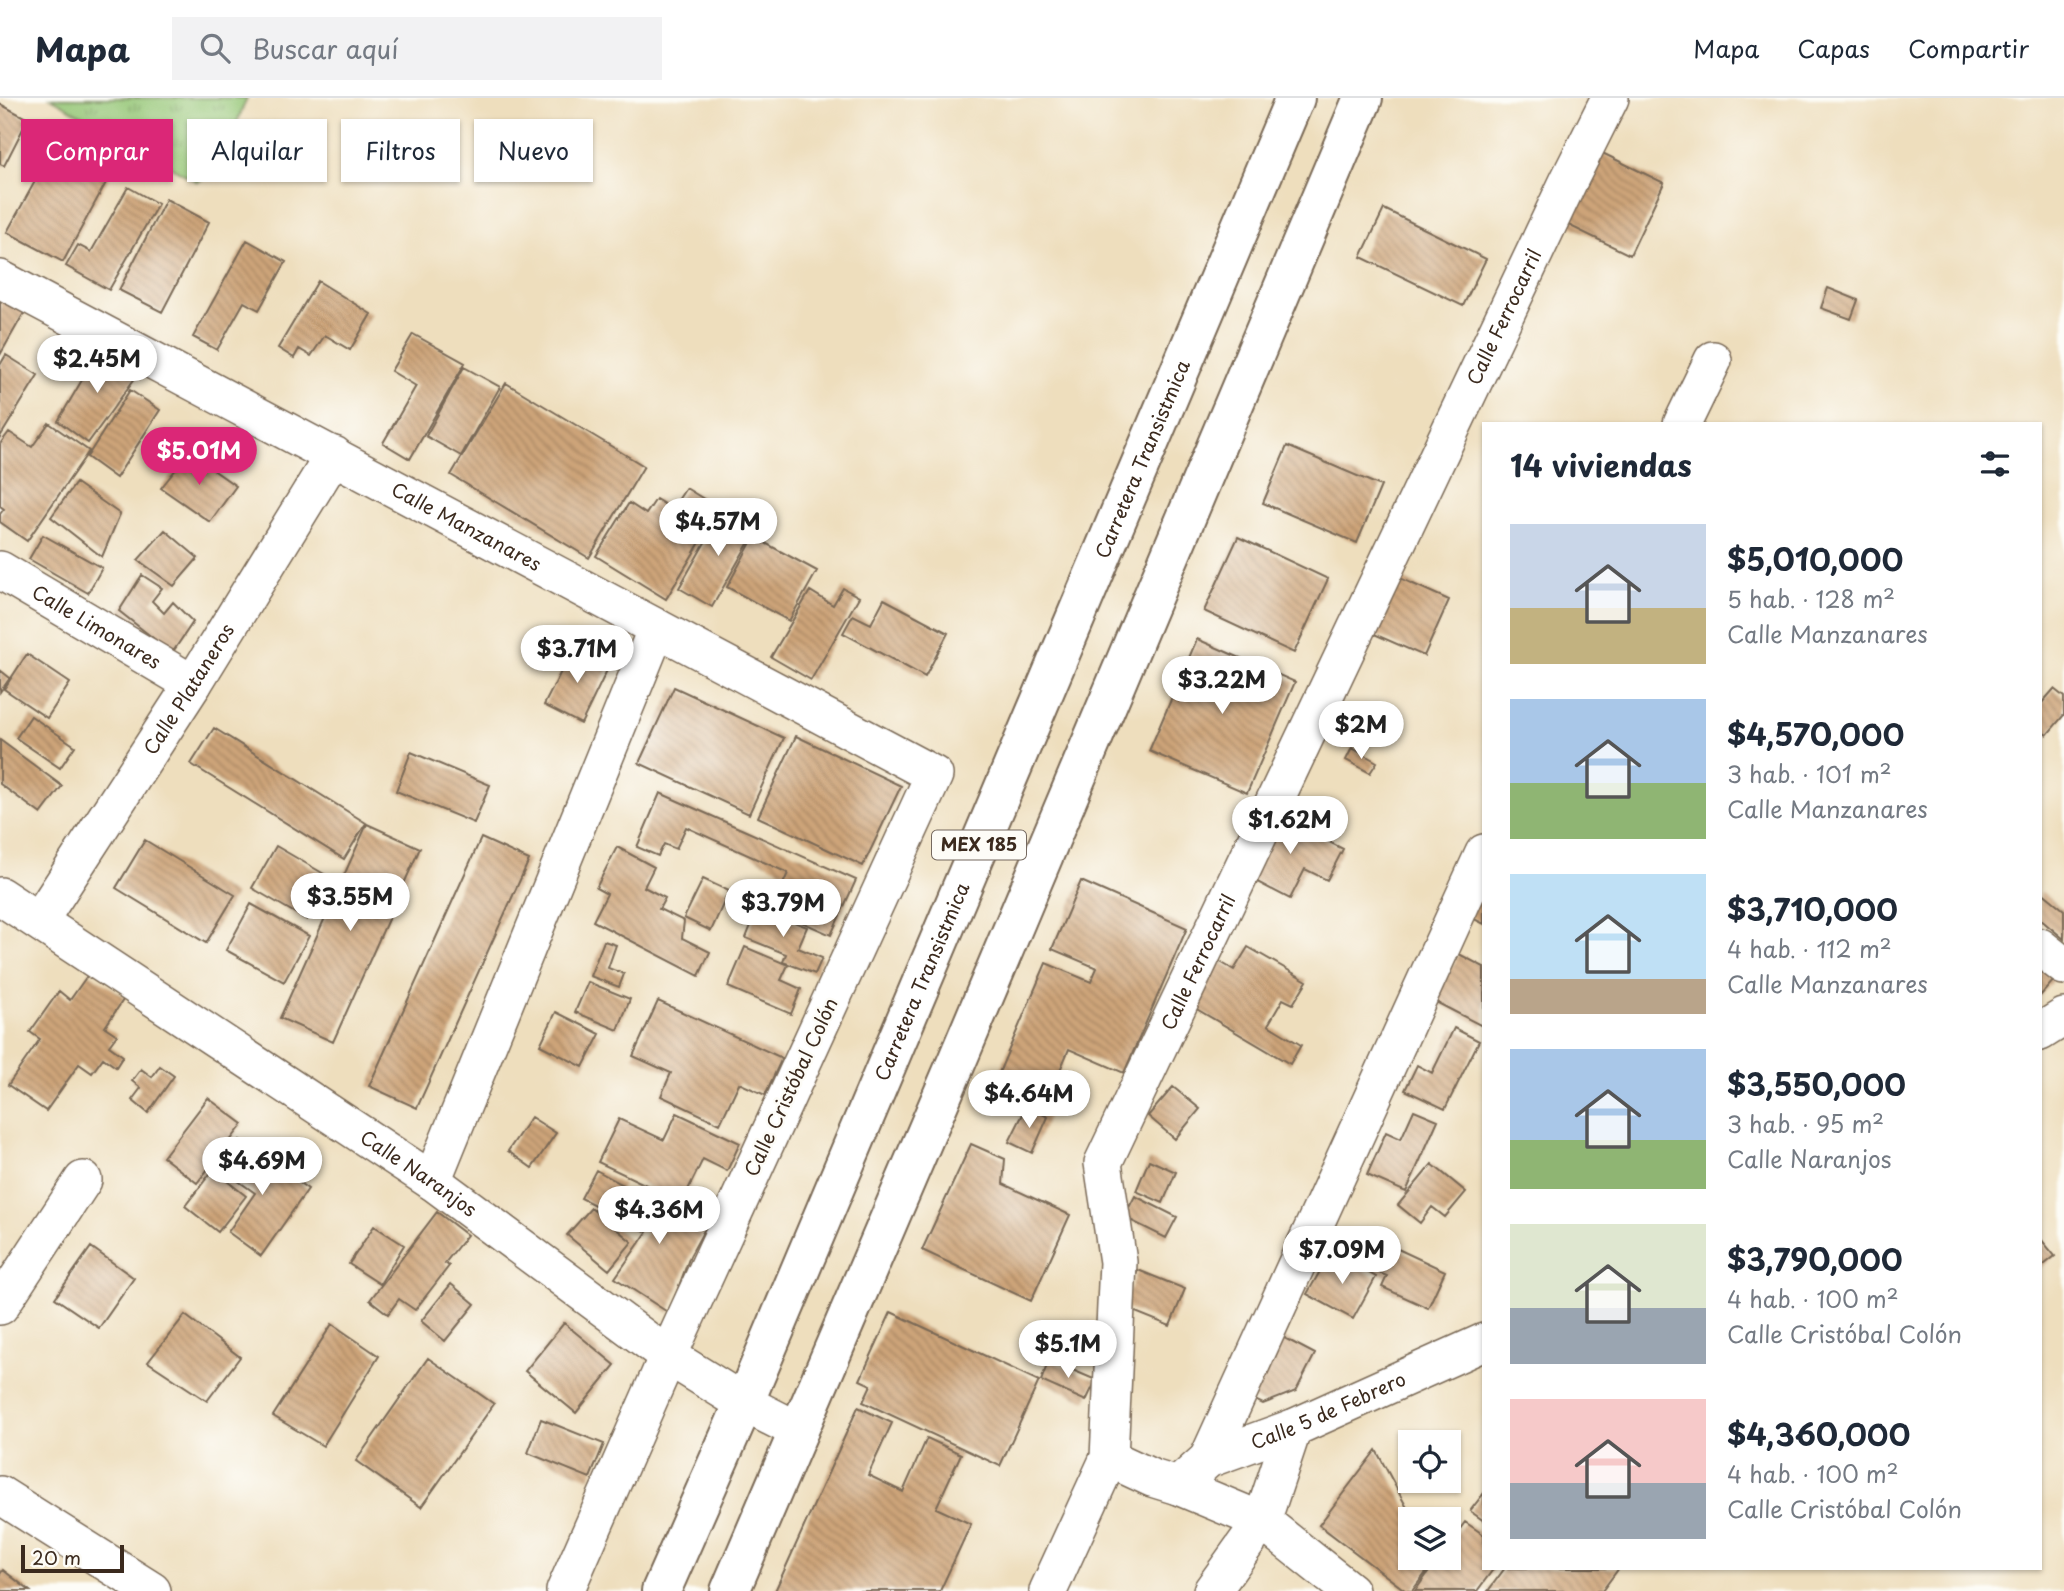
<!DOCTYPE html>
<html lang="es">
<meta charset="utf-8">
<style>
body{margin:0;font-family:"Playpen Sans",sans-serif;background:#f2f2f3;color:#1f2937;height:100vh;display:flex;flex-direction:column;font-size:26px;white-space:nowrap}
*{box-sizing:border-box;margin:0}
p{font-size:23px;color:#747a83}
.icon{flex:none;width:38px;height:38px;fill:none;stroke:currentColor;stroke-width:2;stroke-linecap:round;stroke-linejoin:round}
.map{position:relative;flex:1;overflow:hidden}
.drawer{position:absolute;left:1482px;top:324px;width:560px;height:1148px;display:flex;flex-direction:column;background:#fff;border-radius:0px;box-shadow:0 2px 5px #0004}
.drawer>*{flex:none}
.hud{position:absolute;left:21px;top:21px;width:665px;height:63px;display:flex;gap:14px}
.controls{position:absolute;left:1398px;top:1332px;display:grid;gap:14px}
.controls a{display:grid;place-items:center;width:63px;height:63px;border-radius:0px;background:#fff;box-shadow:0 2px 5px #0004;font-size:35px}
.scale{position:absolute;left:21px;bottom:18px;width:103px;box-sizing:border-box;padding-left:7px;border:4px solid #3b2a1e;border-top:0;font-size:19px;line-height:24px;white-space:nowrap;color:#3b2a1e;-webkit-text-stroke:5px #fdfcf7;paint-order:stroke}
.price{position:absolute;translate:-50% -60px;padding:0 16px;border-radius:24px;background:#fff;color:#222;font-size:23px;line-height:46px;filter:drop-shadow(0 2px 4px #0008)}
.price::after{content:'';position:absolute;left:50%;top:42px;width:21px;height:16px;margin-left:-10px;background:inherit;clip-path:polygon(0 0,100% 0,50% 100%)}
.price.on{background:#db2777;color:#fff}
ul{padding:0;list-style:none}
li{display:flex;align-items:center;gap:21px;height:175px;padding:0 28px}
li span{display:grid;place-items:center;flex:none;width:196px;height:140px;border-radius:0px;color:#555}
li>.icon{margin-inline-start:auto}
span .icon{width:84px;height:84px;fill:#fffc;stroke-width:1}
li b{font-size:30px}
h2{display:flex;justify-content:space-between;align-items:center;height:84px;padding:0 28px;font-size:30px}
.chip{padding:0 24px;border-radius:0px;background:#fff;box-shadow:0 2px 5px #0004;font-size:24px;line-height:63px}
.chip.on{background:#db2777;color:#fff}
header{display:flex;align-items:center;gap:42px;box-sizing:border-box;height:98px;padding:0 35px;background:#fff;border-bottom:2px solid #e0e1e3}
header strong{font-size:33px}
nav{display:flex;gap:38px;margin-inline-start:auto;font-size:24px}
.search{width:490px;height:63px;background:#f2f2f3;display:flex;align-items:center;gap:18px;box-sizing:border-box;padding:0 24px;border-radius:0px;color:#747a83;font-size:26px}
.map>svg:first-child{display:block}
</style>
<header>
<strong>Mapa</strong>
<div class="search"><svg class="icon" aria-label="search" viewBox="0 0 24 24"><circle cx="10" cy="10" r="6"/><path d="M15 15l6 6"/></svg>Buscar aquí</div>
<nav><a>Mapa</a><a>Capas</a><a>Compartir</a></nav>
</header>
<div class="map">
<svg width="2064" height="1493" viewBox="0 0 2064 1493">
<defs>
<pattern id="grass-tufts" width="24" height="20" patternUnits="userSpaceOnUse" patternTransform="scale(1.75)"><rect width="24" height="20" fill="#94c676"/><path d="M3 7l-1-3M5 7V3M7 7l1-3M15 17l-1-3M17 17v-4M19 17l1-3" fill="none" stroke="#7aa160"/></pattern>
<pattern id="building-back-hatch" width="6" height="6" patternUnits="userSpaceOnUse" patternTransform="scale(1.75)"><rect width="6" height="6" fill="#cda479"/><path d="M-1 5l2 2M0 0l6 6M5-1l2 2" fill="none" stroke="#a88663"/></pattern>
</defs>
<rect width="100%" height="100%" fill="#fdfcf7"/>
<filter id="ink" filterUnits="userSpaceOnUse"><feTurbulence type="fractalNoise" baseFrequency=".0143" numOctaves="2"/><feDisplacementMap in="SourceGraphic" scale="14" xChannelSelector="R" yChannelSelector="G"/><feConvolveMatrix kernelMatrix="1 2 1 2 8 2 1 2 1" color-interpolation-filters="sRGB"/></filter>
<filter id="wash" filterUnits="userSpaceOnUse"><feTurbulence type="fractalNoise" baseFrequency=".00686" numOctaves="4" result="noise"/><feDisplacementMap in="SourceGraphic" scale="28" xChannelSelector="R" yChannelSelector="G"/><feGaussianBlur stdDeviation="1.57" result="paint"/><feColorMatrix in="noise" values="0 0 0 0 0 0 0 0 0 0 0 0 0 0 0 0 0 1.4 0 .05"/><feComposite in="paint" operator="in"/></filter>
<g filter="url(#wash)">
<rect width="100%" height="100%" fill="#eedebd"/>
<path fill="url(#grass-tufts)" stroke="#68784a" stroke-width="2" d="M 51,0 L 247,0 L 219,67 L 198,84 Z"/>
<g id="blocks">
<path fill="url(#building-back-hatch)" d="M 0,6 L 28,21 L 4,68 L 0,66 Z
M 60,38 L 115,68 L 63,164 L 7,134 Z
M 1590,49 L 1664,85 L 1630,157 L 1556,121 Z
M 128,89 L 158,106 L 109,192 L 66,168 L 78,147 L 91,154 Z
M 166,101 L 209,124 L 162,214 L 119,192 Z
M 1384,111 L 1486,161 L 1463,208 L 1361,159 Z
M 247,142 L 286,164 L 259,212 L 244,204 L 217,252 L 193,239 Z
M 318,183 L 371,216 L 350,252 L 325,237 L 311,258 L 299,251 L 294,260 L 278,250 Z
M 0,190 L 29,206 L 0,257 Z
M 1828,190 L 1858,202 L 1851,221 L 1821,210 Z
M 413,236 L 465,265 L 410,361 L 383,345 L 416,288 L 391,273 Z
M 102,248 L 138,276 L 88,345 L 58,323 Z
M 6,257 L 38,277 L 0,339 L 0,267 Z
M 464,269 L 500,289 L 461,358 L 426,338 Z
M 506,285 L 644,368 L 589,460 L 451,377 Z
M 130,292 L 160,312 L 116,380 L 87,359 Z
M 49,325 L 89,353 L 27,443 L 0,424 L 0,416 L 4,411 L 0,408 L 0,346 L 9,334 L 32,349 Z
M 1287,348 L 1381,388 L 1357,445 L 1263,405 Z
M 189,355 L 236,388 L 210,424 L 161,390 Z
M 76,385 L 120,416 L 102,459 L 51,419 Z
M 686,390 L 720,411 L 666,501 L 596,458 L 629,405 L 646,416 L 656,401 L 672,411 Z
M 724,411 L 757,430 L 712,509 L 679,490 Z
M 165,432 L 198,460 L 174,488 L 138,462 Z
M 43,437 L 102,470 L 88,495 L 29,461 Z
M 754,439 L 817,473 L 789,523 L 727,489 Z
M 1238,439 L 1328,481 L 1294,555 L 1204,513 Z
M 1391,476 L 1449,502 L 1424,558 L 1365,532 Z
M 142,477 L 162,490 L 152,503 L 164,515 L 173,504 L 193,524 L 172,555 L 119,513 Z
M 843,490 L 859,499 L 811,582 L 771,559 L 810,493 L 833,507 Z
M 884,501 L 948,535 L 925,579 L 843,535 L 853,517 L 871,526 Z
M 1197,541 L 1295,584 L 1247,695 L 1149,653 Z
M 574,548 L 610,566 L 581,626 L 544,607 Z
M 27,556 L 70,585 L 47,620 L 4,591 Z
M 0,572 L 10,580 L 0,594 Z
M 674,589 L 784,640 L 749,716 L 639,665 Z
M 2054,591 L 2064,599 L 2064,617 L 2047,637 L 2040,632 L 2040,607 Z
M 31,618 L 75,648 L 60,670 L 16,640 Z
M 214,630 L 366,725 L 344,761 L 191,666 Z
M 796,638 L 901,688 L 863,768 L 758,719 Z
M 0,642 L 62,688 L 41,716 L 0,686 Z
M 1352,650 L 1377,664 L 1370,675 L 1346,662 Z
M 411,654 L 490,687 L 474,725 L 396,693 Z
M 660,695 L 856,782 L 831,837 L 772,811 L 788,775 L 686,729 L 676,751 L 664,746 L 658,758 L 637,749 Z
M 1273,715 L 1343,751 L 1327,782 L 1305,771 L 1290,801 L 1242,776 Z
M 367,726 L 420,750 L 333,944 L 280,920 Z
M 481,740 L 529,762 L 417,1010 L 369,988 Z
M 145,742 L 235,797 L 206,845 L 116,790 Z
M 276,748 L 331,780 L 307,822 L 252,790 Z
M 617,749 L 654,769 L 644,789 L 665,800 L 659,811 L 684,823 L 682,840 L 710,854 L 699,878 L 593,823 L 607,796 L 596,790 Z
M 703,781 L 729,793 L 711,833 L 684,820 Z
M 1081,783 L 1187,830 L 1124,975 L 1069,951 L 1048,1000 L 998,977 L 1046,865 L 1091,884 L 1097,870 L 1052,851 Z
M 1484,789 L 1484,826 L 1458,813 Z
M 2042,794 L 2064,812 L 2064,841 L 2040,821 L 2040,797 Z
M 251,806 L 309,838 L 284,884 L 226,852 Z
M 758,810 L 807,829 L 798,850 L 822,860 L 815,876 L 783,864 L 786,856 L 746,840 Z
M 604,843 L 616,847 L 608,870 L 624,876 L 619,889 L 590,878 Z
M 745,849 L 788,867 L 781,882 L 801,891 L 791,916 L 728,889 Z
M 1248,849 L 1307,883 L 1293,906 L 1283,901 L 1268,927 L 1301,947 L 1290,966 L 1183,903 L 1210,858 L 1234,872 Z
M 1459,856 L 1484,869 L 1484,924 L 1482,928 L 1434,903 Z
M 2040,869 L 2055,881 L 2040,898 Z
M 89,875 L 125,899 L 105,929 L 117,937 L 109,948 L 123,958 L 116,969 L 103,960 L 92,975 L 79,966 L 46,1013 L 8,987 L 40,941 L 30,934 L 59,893 L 70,902 Z
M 588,884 L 630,901 L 618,932 L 575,914 Z
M 658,903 L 782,960 L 765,997 L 739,985 L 720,1026 L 661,998 L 671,975 L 633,958 Z
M 556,914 L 600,936 L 583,969 L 540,947 Z
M 1454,930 L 1479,943 L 1445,1011 L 1405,992 L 1417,967 L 1432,975 Z
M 160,968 L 174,978 L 148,1015 L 132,1002 L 141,990 L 132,983 L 141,971 L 152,979 Z
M 1173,989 L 1200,1011 L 1175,1041 L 1148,1018 Z
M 208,1000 L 243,1026 L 197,1085 L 163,1059 Z
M 1027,1008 L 1048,1019 L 1032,1055 L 1009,1044 Z
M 1414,1012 L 1438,1022 L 1406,1094 L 1367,1077 L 1386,1034 L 1401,1041 Z
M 677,1015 L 740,1045 L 727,1073 L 703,1061 L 682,1104 L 598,1064 L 619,1021 L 664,1042 Z
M 531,1019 L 556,1035 L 532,1070 L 508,1053 Z
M 240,1042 L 308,1091 L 261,1158 L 228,1134 L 255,1095 L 220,1070 Z
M 971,1046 L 1005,1061 L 1003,1086 L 1070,1117 L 1031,1203 L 922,1152 Z
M 1149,1062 L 1176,1074 L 1163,1105 L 1136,1093 Z
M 1432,1066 L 1466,1094 L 1445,1119 L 1432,1109 L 1420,1125 L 1398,1107 Z
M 213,1072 L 246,1098 L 218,1134 L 185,1108 Z
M 596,1072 L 623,1087 L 608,1114 L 581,1100 Z
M 647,1089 L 709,1123 L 690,1158 L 669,1215 L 615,1180 L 647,1134 L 614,1116 L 624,1097 L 639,1105 Z
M 1135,1098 L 1177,1119 L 1166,1140 L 1124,1119 Z
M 591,1110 L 632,1144 L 609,1172 L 567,1137 Z
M 437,1114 L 467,1137 L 445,1165 L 449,1168 L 415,1212 L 399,1201 L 388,1216 L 370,1202 Z
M 374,1128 L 404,1147 L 380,1186 L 349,1166 Z
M 2040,1140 L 2055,1158 L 2040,1170 Z
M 1385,1145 L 1445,1173 L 1428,1210 L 1382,1189 L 1387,1178 L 1372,1172 Z
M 91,1149 L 134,1180 L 99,1230 L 55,1200 Z
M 1331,1154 L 1376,1179 L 1353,1221 L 1307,1196 Z
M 1138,1172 L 1185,1191 L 1170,1228 L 1123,1209 Z
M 451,1186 L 475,1206 L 445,1243 L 421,1223 Z
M 891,1214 L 1039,1283 L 1000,1368 L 863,1304 L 871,1287 L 860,1282 Z
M 185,1217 L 240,1259 L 207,1303 L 148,1264 Z
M 564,1225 L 615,1267 L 576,1315 L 525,1273 Z
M 332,1226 L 379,1258 L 323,1348 L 273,1318 Z
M 1271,1233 L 1315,1256 L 1296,1293 L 1263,1306 L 1240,1295 Z
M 428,1260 L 494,1306 L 421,1409 L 356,1363 Z
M 1049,1262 L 1096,1282 L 1086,1303 L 1041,1283 Z
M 858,1309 L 892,1325 L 868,1377 L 903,1394 L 927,1340 L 961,1356 L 936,1410 L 971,1426 L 940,1493 L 775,1493 Z
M 541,1321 L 604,1346 L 590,1380 L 528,1355 Z
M 1376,1352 L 1413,1421 L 1410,1421 L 1410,1460 L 1437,1460 L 1412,1493 L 1406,1493 L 1319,1427 Z
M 1484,1395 L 1484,1423 L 1470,1413 Z
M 1465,1424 L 1484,1437 L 1484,1470 L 1494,1470 L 1477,1493 L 1415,1493 L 1439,1460 L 1449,1460 L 1449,1446 Z
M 1505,1470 L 1619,1470 L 1602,1493 L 1488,1493 Z
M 3,1472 L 30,1493 L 0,1493 L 0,1476 Z"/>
</g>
</g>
<g filter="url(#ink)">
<use href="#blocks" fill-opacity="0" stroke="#7a6956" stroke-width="2"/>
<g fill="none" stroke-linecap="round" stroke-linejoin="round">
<defs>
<g id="minor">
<path id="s1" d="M 0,181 L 934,677 L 668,1258 L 565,1493"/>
<path d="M 1682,326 L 1713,262"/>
<path id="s2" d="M 0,472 L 193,586"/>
<path id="s3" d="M 0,798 L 432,1083 L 668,1258 L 744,1305 L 799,1333"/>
<path id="s4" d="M 39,823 L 193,586 L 334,357"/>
<path d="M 2040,849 L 2064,868"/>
<path d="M 2040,934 L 2064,919"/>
<path d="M 432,1083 L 657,530"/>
<path d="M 0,1208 L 83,1082"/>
<path d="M 1109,1360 L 1152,1380 L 1178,1388 L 1262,1423 L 1350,1493"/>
<path d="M 1208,1361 L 1484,755"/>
<path id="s5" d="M 1178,1388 L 1208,1361 L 1293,1330 L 1484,1244"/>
<path d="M 0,1397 L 152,1493"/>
<path id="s6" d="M 1048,1493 L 1109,1360 L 1118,1164 L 1103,1065 L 1569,82 L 1610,0"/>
<path d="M 1212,1493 L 1262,1423 L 1293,1330"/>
</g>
<g id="major">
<path id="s7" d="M 661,1493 L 744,1305 L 1295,0"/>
<path d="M 730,1493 L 957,963 L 1363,0"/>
</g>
</defs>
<use href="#minor" stroke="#7a6956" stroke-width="40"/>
<use href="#major" stroke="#7a6956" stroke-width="42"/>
<use href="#minor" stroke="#fff" stroke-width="37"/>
<use href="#major" stroke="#fff" stroke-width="38"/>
</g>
</g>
<g text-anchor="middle" stroke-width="5" stroke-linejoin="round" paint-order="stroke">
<rect fill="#fdfcf7" stroke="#75695f" stroke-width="2" x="932" y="732.5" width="94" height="29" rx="5"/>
<g font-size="18" font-weight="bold" fill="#3b2a1e">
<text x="979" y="753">MEX 185</text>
</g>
<g font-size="19" fill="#3b2a1e" stroke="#fdfcf7">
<text dy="7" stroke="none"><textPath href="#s6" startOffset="1379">Calle Ferrocarril</textPath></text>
<text dy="7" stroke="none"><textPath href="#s7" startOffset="1230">Carretera Transistmica</textPath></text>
<text dy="7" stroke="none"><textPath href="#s1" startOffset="528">Calle Manzanares</textPath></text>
<text dy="7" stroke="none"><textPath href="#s2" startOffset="112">Calle Limonares</textPath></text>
<text dy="7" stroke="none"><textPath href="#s4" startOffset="276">Calle Plataneros</textPath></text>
<text dy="7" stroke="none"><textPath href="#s6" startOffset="665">Calle Ferrocarril</textPath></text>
<text dy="7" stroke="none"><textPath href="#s7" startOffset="663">Carretera Transistmica</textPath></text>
<text transform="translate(791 989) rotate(-65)" y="7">Calle Cristóbal Colón</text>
<text dy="7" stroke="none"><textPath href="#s3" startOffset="502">Calle Naranjos</textPath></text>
<text dy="7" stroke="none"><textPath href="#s5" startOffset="170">Calle 5 de Febrero</textPath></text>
</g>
</g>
</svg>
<div class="controls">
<a><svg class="icon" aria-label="locate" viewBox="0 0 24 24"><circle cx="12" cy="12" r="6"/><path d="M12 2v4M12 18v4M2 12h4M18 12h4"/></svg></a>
<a><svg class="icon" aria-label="layers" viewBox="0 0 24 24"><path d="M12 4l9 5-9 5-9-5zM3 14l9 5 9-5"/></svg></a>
</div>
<div class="scale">20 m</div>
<b class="price" style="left:97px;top:297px">$2.45M</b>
<b class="price on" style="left:199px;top:389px">$5.01M</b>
<b class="price" style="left:718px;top:460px">$4.57M</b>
<b class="price" style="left:577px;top:587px">$3.71M</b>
<b class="price" style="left:1222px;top:618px">$3.22M</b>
<b class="price" style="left:1361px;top:663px">$2M</b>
<b class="price" style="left:1290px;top:758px">$1.62M</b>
<b class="price" style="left:350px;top:835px">$3.55M</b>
<b class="price" style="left:783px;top:841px">$3.79M</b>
<b class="price" style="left:1029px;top:1032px">$4.64M</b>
<b class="price" style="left:262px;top:1099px">$4.69M</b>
<b class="price" style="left:659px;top:1148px">$4.36M</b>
<b class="price" style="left:1342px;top:1188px">$7.09M</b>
<b class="price" style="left:1068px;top:1282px">$5.1M</b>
<div class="hud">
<a class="chip on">Comprar</a>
<a class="chip">Alquilar</a>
<a class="chip">Filtros</a>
<a class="chip">Nuevo</a>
</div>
<section class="drawer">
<h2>14 viviendas<svg class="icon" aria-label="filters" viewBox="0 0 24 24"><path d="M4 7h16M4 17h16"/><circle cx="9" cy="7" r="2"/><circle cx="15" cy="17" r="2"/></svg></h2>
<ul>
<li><span style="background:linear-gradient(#c9d6e8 60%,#c2b280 0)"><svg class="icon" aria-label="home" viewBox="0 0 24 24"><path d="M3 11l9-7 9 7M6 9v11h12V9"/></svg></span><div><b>$5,010,000</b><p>5 hab. · 128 m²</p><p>Calle Manzanares</p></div></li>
<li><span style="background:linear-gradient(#a9c7e8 60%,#8fb573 0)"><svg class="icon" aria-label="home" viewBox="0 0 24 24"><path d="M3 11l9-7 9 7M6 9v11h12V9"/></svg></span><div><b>$4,570,000</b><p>3 hab. · 101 m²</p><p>Calle Manzanares</p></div></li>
<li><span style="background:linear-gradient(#bfe0f5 75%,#b9a48a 0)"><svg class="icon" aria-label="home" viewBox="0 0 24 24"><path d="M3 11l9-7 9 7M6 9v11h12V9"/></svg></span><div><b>$3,710,000</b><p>4 hab. · 112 m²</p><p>Calle Manzanares</p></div></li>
<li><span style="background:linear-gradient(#a9c7e8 65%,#8fb573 0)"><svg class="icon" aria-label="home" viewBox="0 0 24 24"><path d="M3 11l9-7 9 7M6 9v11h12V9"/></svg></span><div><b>$3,550,000</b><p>3 hab. · 95 m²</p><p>Calle Naranjos</p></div></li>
<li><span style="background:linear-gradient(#dfe7d0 60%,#9aa5b1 0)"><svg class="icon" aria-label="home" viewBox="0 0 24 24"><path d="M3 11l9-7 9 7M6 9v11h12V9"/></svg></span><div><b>$3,790,000</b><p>4 hab. · 100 m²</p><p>Calle Cristóbal Colón</p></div></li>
<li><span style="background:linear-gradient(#f6c9c9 60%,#9aa5b1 0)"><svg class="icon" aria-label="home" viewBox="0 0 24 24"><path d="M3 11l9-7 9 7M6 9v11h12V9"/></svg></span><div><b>$4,360,000</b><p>4 hab. · 100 m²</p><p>Calle Cristóbal Colón</p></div></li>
</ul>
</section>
</div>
